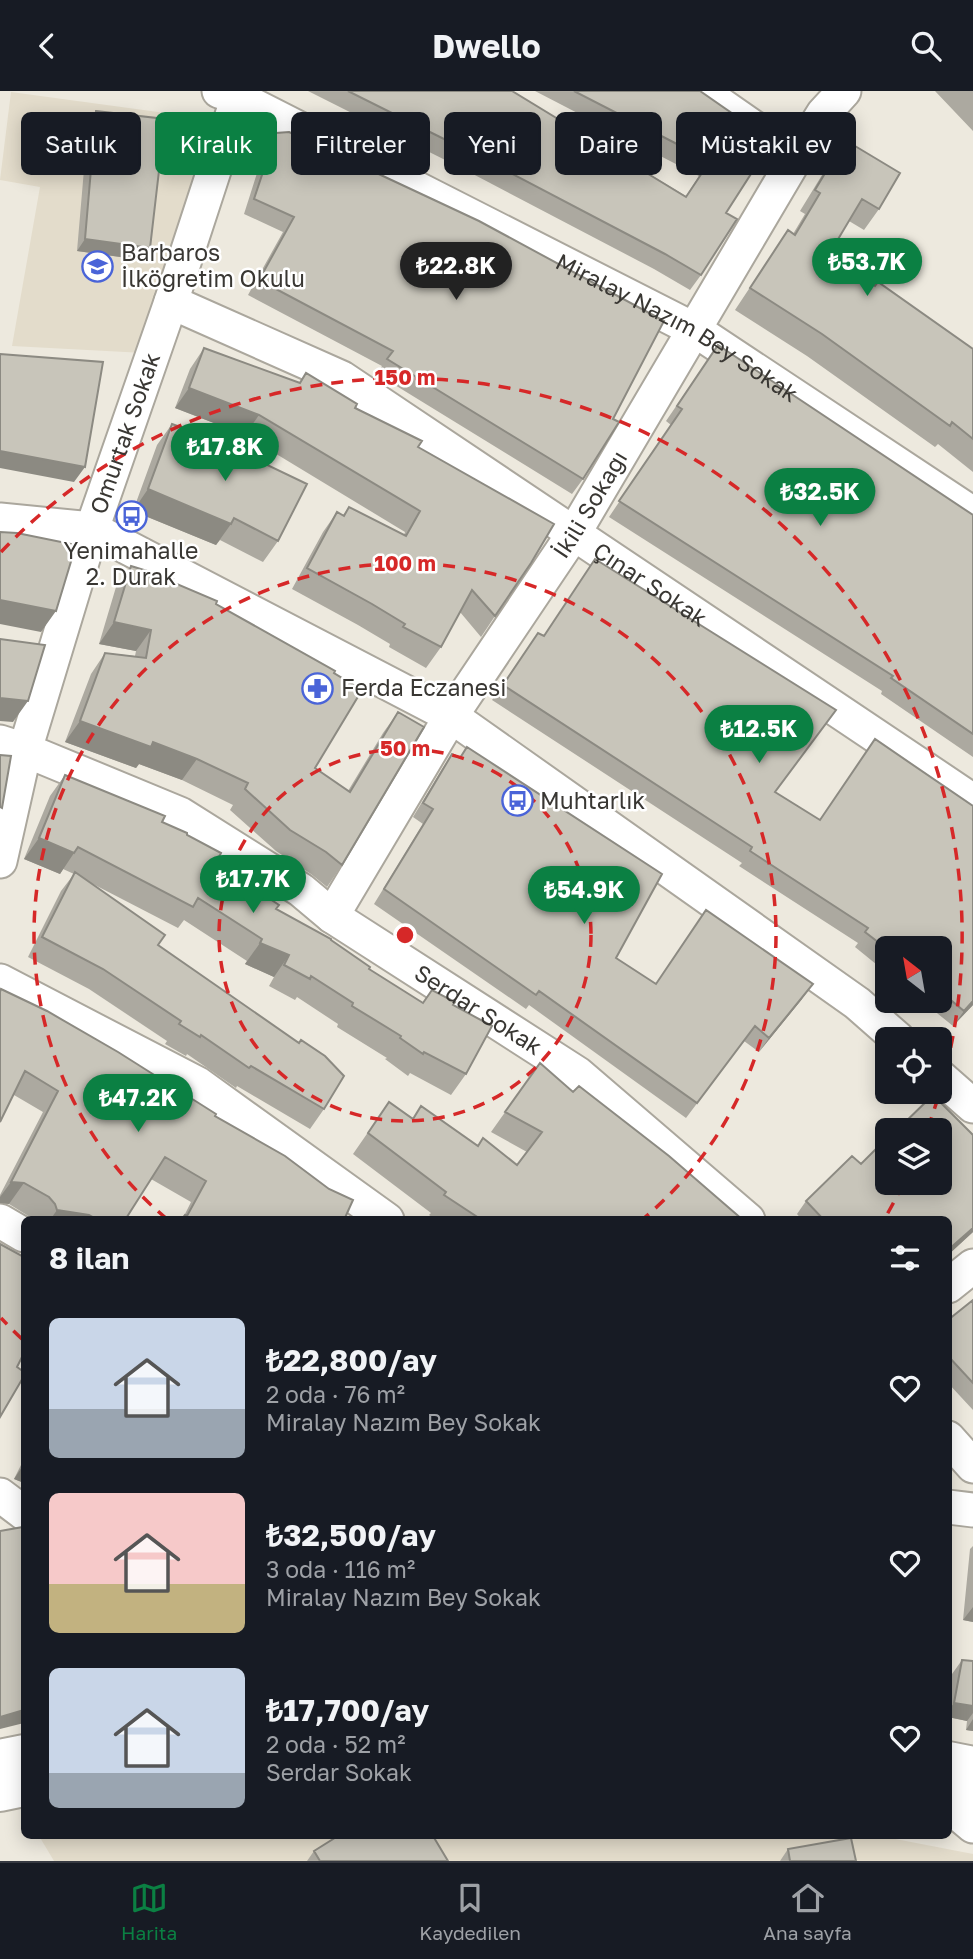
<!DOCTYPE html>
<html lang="tr">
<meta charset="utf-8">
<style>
body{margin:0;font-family:"Golos Text",sans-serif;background:#20242c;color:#f1f3f6;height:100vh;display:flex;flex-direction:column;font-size:26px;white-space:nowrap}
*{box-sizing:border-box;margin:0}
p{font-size:23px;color:#9ea1a6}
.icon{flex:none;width:38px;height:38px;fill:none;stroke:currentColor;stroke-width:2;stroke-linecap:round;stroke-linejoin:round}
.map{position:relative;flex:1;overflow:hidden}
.sheet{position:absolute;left:21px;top:1125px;width:931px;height:623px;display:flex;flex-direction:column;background:#171b24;border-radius:10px;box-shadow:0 4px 18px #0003}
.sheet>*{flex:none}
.top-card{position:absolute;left:21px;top:21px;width:931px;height:63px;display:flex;gap:14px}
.needle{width:46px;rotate:329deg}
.buttons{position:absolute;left:875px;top:845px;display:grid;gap:14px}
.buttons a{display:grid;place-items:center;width:77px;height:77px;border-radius:10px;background:#171b24;box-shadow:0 4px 18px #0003;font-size:35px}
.price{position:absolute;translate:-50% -60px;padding:0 16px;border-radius:24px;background:#0b8043;color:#fff;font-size:23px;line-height:46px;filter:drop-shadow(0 2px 4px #0008)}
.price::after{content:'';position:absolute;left:50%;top:42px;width:21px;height:16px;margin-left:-10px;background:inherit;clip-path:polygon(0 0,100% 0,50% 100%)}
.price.on{background:#222;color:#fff}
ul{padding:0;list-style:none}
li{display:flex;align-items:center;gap:21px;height:175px;padding:0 28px}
li span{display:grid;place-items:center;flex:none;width:196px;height:140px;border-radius:10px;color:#555}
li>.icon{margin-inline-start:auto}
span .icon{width:84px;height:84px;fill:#fffc;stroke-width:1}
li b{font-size:30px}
h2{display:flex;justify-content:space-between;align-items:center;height:84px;padding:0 28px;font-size:30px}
.pill{padding:0 24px;border-radius:10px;background:#171b24;box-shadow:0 4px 18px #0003;font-size:24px;line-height:63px}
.pill.on{background:#0b8043;color:#fff}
header{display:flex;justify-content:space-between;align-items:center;height:91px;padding:0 28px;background:#171b24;font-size:32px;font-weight:700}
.tab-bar{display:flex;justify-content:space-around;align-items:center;height:98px;border-top:2px solid #363941;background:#171b24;font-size:19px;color:#9ea1a6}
.tab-bar a{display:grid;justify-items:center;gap:4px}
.tab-bar .on{color:#0b8043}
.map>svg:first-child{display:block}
</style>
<header><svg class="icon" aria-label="back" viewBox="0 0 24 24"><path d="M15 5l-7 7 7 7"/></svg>Dwello<svg class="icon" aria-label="search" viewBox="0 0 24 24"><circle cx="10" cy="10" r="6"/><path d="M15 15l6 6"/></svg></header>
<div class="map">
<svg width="973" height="1770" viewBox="0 0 973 1770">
<rect width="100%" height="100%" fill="#ede9de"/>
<path fill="#e3dccb" d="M 11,1 L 217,29 L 144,262 L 12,255 L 40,96 L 0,89 Z
M 39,1745 L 880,1745 L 973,1763 L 973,1770 L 54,1770 Z"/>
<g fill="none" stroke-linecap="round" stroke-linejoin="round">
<defs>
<g id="minor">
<path id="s1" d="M 219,0 L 237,6 L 695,239 L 973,423"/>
<path d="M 701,0 L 796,66"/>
<path id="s2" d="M 171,211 L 342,287 L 973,710"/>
<path d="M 0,429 L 92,438 L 451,625 L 857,912 L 898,948"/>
<path id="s3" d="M 0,651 L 25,659 L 180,723 L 301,799 L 332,825 L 578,983 L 748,1129"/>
<path id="s4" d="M 0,770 L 25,659 L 92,438 L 171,211 L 240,0"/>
<path id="s5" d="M 332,825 L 451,625 L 574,442 L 796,66 L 823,23 L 844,0"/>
<path d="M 0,890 L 198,993 L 387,1129"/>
<path d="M 940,986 L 973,1015"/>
<path d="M 0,1130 L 24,1144"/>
<path d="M 948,1195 L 973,1175"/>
<path d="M 948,1347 L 973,1375"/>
<path d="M 0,1404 L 24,1422"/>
<path d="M 948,1416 L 973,1419"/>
<path d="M 948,1714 L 973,1735"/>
</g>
<path id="major" d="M 0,1668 L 24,1663
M 948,1670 L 973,1675
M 0,1701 L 24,1696
M 948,1702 L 973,1707"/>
</defs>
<use href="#minor" stroke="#aba79d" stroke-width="37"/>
<use href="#major" stroke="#aba79d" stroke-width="42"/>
<use href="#minor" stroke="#fff" stroke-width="33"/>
<use href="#major" stroke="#fff" stroke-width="38"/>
</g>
<path fill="#aca9a0" d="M 308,0 L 512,0 L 686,105 L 699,85 L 535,0 L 700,0 L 726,122 L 701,184 L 690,199 L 654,178 L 471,82 Z
M 935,0 L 973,0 L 973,40 Z
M 96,20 L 150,157 L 142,169 L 77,160 L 88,32 Z
M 276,42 L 613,328 L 583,388 L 572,403 L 377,283 L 382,275 L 248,204 L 283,141 L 244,123 L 265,57 Z
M 845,49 L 879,118 L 864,139 L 849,130 L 828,165 L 973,258 L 973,381 L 938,353 L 935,356 L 807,265 L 735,219 L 788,139 L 793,143 L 805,123 L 800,120 L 830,71 Z
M 718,254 L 973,424 L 973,666 L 881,603 L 882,600 L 609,426 L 671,334 L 666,330 Z
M 204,257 L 299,292 L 306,282 L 355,317 L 418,356 L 495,525 L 481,546 L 460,521 L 441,556 L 426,577 L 389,556 L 390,553 L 358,534 L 292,498 L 323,441 L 337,421 L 343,424 L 349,416 L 404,444 L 405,441 L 245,344 L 175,317 L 190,278 Z
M 172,333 L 278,450 L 263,471 L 220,449 L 216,454 L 133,420 L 157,354 Z
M 131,475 L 172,491 L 216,513 L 334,582 L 315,677 L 348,700 L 383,642 L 398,621 L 342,774 L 327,796 L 311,783 L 276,760 L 230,719 L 233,714 L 182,689 L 139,673 L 136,677 L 65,651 L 91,583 L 105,562 L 135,565 L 136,560 L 99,553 L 116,496 Z
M 538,542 L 775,701 L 820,729 L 973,715 L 973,914 L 953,935 L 922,910 L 940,910 L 940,858 L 887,858 L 887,882 L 855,856 L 858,852 L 739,775 L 742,772 L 492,609 Z
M 467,656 L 616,867 L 656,893 L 802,908 L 759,961 L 744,950 L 686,1027 L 529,914 L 526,918 L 374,813 L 423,733 L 413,726 L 442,678 L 452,663 L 459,667 Z
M 65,684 L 187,744 L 216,772 L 276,818 L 331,849 L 369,878 L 423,912 L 453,914 L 466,983 L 451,1004 L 410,982 L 408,985 L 385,968 L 387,967 L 337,936 L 338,933 L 297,906 L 295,909 L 269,895 L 274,886 L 245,873 L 247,870 L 184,829 L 178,837 L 91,792 L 158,854 L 324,1018 L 310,1038 L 237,995 L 236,997 L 187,963 L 186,965 L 165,953 L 167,950 L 89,898 L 28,866 L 61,800 L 74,783 L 63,778 L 60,783 L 24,768 L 50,705 Z
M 0,900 L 215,1025 L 329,1098 L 184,1125 L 191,1111 L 151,1088 L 125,1129 L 35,1129 L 9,1113 L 0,1112 L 0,1104 L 43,1021 L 14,1004 Z
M 540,972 L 573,1001 L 743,1129 L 436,1129 L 429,1124 L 431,1122 L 353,1063 L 389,1011 L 413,1027 L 478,1055 L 517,1074 L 527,1061 L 491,1041 Z
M 861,1073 L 973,1141 L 948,1164 L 948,1129 L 802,1129 L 797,1123 L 806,1110 Z
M 973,1209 L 973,1319 L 948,1292 L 948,1229 Z
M 24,1368 L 24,1392 L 14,1388 Z
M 973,1455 L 973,1531 L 963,1529 L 970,1458 Z
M 962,1569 L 973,1570 L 973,1640 L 966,1639 L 967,1630 L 948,1626 L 948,1603 L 952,1583 Z
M 788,1758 L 856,1770 L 780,1770 Z
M 314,1760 L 448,1770 L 307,1770 Z"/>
<path fill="#8c8a82" d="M 85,148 L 150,157 L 142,169 L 77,160 Z
M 189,297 L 259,324 L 245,344 L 175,317 Z
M 0,360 L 85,376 L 74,391 L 0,377 Z
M 148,398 L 231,433 L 216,454 L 133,420 Z
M 0,509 L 56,520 L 41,541 L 0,533 Z
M 114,531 L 151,539 L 136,560 L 99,553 Z
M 0,607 L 28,610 L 13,631 L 0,630 Z
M 80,630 L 153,651 L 197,668 L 182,689 L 139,673 L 136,677 L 65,651 Z
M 39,747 L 74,762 L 60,783 L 24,768 Z
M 260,852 L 289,864 L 274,886 L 245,873 Z
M 813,893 L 802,908 L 759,961 L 769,947 Z
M 973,910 L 973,914 L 953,935 L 964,920 Z
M 11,1091 L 24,1092 L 9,1113 L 0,1112 L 0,1106 Z
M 57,1119 L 89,1124 L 86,1129 L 50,1129 Z
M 973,1137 L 973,1141 L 948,1164 L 948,1159 Z
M 24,1373 L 24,1392 L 14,1388 Z
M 973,1516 L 973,1531 L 963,1529 Z
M 954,1612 L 973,1615 L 973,1622 L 967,1630 L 948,1626 L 948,1620 Z
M 24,1619 L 24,1632 L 0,1638 L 0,1626 Z
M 973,1628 L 973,1640 L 966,1639 Z"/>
<path fill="#c8c5ba" stroke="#8c8a82" stroke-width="2" d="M 348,0 L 512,0 L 686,106 L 710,70 L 574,0 L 700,0 L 772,50 L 726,122 L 737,128 L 701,184 L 665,163 L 482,67 Z
M 96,20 L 165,28 L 150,157 L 85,148 Z
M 289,41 L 479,130 L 664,230 L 613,328 L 619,331 L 583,388 L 387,268 L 393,260 L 259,189 L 294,126 L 254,108 L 276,42 Z
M 845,49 L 900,82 L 879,118 L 862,108 L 828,165 L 875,195 L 878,191 L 973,258 L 973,348 L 952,331 L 950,335 L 822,243 L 750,197 L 788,139 L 795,144 L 820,102 L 815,99 Z
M 718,254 L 973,424 L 973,643 L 891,587 L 893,585 L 619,410 L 682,318 L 677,315 Z
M 204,257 L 300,292 L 306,282 L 357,313 L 355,317 L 422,350 L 418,356 L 554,433 L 531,472 L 495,525 L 472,499 L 441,556 L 403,536 L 405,533 L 372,513 L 307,477 L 337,421 L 344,425 L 349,416 L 406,445 L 420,420 L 259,324 L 189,297 Z
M 0,263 L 103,271 L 85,376 L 0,360 Z
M 172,333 L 215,349 L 307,393 L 278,450 L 234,427 L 231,433 L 148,398 Z
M 0,441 L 17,442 L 76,454 L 56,520 L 0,509 Z
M 595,468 L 836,619 L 775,701 L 820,729 L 875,648 L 973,715 L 973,910 L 964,920 L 940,900 L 940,858 L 887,858 L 865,841 L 868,837 L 750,760 L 752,756 L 503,594 L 538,542 L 544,545 Z
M 131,475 L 173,488 L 172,491 L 217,510 L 216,513 L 335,580 L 334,582 L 362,599 L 315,677 L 350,701 L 398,621 L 424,636 L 342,774 L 326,761 L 290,739 L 245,698 L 248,692 L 197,668 L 153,651 L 151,656 L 80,630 L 105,562 L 146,567 L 151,539 L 114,531 Z
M 0,548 L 45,554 L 28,610 L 0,607 Z
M 467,656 L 662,783 L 616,867 L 656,893 L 706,819 L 813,893 L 769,947 L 755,935 L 697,1012 L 539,900 L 536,904 L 384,798 L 433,718 L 423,712 L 452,663 L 460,667 Z
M 0,664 L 11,665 L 2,717 L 0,716 Z
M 65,684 L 165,725 L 162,731 L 187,742 L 187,744 L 221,762 L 216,772 L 279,814 L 276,818 L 331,848 L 331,849 L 370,876 L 369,878 L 423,912 L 432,899 L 455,911 L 453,914 L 492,935 L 466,983 L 424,961 L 423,963 L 400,947 L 401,945 L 352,915 L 353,912 L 311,885 L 310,888 L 284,874 L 289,864 L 260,852 L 262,848 L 198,807 L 193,816 L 78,756 L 74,762 L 39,747 Z
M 75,781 L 165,844 L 158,854 L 299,952 L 301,949 L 325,965 L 344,985 L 324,1018 L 251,975 L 249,977 L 201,944 L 200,946 L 179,933 L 181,930 L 103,878 L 42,846 Z
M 1,898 L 47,920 L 118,961 L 216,1023 L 215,1025 L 285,1065 L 329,1098 L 353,1109 L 344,1129 L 181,1129 L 185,1124 L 187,1125 L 206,1090 L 165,1066 L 125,1129 L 98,1129 L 89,1124 L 57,1119 L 55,1113 L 49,1106 L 24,1092 L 11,1091 L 58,1000 L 25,980 L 0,1031 L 0,901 Z
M 540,972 L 573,1001 L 579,995 L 669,1065 L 743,1129 L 482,1129 L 444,1104 L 446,1101 L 368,1042 L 389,1011 L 413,1028 L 421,1015 L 478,1055 L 483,1047 L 517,1074 L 542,1041 L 505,1021 Z
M 933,1004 L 973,1044 L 973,1137 L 948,1159 L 948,1129 L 824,1129 L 806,1110 L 852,1065 L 861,1073 L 887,1047 L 887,1092 L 940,1092 L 940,1040 L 896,1040 Z
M 0,1153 L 24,1166 L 24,1262 L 17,1276 L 24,1281 L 24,1285 L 0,1326 Z
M 973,1209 L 973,1292 L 948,1265 L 948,1229 Z
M 23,1436 L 24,1445 L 24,1619 L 0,1626 L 0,1440 Z
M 962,1569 L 973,1570 L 973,1615 L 954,1612 Z
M 338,1745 L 433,1745 L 448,1770 L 320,1770 L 314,1760 Z
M 851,1747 L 856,1770 L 790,1770 L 788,1758 Z"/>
<g fill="none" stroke="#d62828" stroke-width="3.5" stroke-dasharray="12 9">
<circle cx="405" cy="844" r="186"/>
<path d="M167 1128A371 371 0 1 1 643 1128"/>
<path d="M903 1093A557 557 0 0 1 885 1127M22 1248A557 557 0 0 1 1 1227M1 461A557 557 0 0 1 927 1039"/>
</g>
<defs>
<symbol id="school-ring" viewBox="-11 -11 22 22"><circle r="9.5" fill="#fff" stroke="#4a64d8" stroke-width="1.5"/><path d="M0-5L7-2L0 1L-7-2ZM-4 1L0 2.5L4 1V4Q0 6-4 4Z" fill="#4a64d8"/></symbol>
<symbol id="bus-ring" viewBox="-11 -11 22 22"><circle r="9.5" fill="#fff" stroke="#4a64d8" stroke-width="1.5"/><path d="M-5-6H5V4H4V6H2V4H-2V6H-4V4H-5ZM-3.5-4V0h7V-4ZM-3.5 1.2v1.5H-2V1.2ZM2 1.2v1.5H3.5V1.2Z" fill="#4a64d8"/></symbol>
<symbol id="pharmacy-ring" viewBox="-11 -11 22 22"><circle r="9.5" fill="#fff" stroke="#4a64d8" stroke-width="1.5"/><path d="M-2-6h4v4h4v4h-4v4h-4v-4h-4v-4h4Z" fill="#4a64d8"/></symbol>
</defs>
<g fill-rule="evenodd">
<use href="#school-ring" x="80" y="158" width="35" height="35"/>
<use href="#bus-ring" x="114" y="408" width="35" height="35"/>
<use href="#pharmacy-ring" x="300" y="580" width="35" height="35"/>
<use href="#bus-ring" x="500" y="692" width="35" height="35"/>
</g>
<g text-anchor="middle" stroke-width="5" stroke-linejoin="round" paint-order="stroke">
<g font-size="23" fill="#393733" stroke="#fff" text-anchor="start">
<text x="121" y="170">Barbaros<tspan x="121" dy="26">İlköğretim Okulu</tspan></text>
<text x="131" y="468" text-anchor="middle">Yenimahalle<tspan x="131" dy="26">2. Durak</tspan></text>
<text x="341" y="605">Ferda Eczanesi</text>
<text x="540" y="718">Muhtarlık</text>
</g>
<g font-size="23" fill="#393733" stroke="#fff">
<text dy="8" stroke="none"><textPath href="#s1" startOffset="516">Miralay Nazım Bey Sokak</textPath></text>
<text dy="8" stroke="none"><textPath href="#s4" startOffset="446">Omurtak Sokak</textPath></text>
<text dy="8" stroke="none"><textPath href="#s5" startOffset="486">İkili Sokağı</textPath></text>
<text dy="8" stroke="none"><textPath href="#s2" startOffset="558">Çınar Sokak</textPath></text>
<text dy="8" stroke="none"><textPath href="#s3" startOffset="551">Serdar Sokak</textPath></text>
</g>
</g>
<circle cx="405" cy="844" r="10" fill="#d62828" stroke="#fff" stroke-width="3.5"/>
<g font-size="21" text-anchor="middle" font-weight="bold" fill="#d62828" stroke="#fff" stroke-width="5" stroke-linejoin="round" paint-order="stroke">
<text x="405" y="294">150 m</text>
<text x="405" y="480">100 m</text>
<text x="405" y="665">50 m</text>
</g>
</svg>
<div class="buttons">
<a><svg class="needle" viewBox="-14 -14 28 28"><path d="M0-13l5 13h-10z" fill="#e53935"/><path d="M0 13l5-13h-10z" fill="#9ea1a6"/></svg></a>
<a><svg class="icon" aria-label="locate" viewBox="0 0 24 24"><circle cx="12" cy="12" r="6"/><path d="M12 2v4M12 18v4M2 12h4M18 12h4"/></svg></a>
<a><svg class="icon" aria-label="layers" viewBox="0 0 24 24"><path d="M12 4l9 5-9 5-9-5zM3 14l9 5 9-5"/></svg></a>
</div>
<b class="price" style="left:867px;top:207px">₺53.7K</b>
<b class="price on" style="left:456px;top:211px">₺22.8K</b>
<b class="price" style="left:225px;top:392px">₺17.8K</b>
<b class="price" style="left:820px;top:437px">₺32.5K</b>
<b class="price" style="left:759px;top:674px">₺12.5K</b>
<b class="price" style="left:253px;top:824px">₺17.7K</b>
<b class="price" style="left:584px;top:835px">₺54.9K</b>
<b class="price" style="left:138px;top:1043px">₺47.2K</b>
<div class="top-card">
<a class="pill">Satılık</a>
<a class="pill on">Kiralık</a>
<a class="pill">Filtreler</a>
<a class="pill">Yeni</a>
<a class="pill">Daire</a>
<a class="pill">Müstakil ev</a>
</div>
<section class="sheet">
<h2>8 ilan<svg class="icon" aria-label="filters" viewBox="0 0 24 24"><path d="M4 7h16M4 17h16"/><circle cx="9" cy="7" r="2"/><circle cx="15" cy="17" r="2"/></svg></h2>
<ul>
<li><span style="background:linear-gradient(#c9d6e8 65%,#9aa5b1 0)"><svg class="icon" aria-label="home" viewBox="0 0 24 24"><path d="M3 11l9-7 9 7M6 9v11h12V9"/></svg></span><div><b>₺22,800/ay</b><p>2 oda · 76 m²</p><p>Miralay Nazım Bey Sokak</p></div><svg class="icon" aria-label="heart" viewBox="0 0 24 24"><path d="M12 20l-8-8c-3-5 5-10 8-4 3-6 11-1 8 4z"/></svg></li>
<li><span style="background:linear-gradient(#f6c9c9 65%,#c2b280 0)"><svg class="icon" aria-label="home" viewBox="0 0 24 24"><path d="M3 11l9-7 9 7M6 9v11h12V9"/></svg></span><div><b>₺32,500/ay</b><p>3 oda · 116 m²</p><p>Miralay Nazım Bey Sokak</p></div><svg class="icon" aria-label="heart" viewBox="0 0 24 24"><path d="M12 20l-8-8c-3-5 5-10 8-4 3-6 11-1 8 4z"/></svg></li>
<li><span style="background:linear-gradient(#c9d6e8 75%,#9aa5b1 0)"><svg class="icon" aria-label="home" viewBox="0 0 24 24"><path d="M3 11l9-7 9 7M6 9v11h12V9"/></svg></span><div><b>₺17,700/ay</b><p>2 oda · 52 m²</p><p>Serdar Sokak</p></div><svg class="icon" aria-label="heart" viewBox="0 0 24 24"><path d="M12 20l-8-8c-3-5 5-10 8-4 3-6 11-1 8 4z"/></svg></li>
</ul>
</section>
</div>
<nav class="tab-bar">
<a class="on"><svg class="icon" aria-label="map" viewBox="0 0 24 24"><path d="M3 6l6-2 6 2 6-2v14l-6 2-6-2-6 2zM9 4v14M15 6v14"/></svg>Harita</a>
<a><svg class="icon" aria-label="saved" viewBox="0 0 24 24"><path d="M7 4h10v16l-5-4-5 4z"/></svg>Kaydedilen</a>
<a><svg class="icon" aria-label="home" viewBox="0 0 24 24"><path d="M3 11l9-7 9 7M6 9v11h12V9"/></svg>Ana sayfa</a>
</nav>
